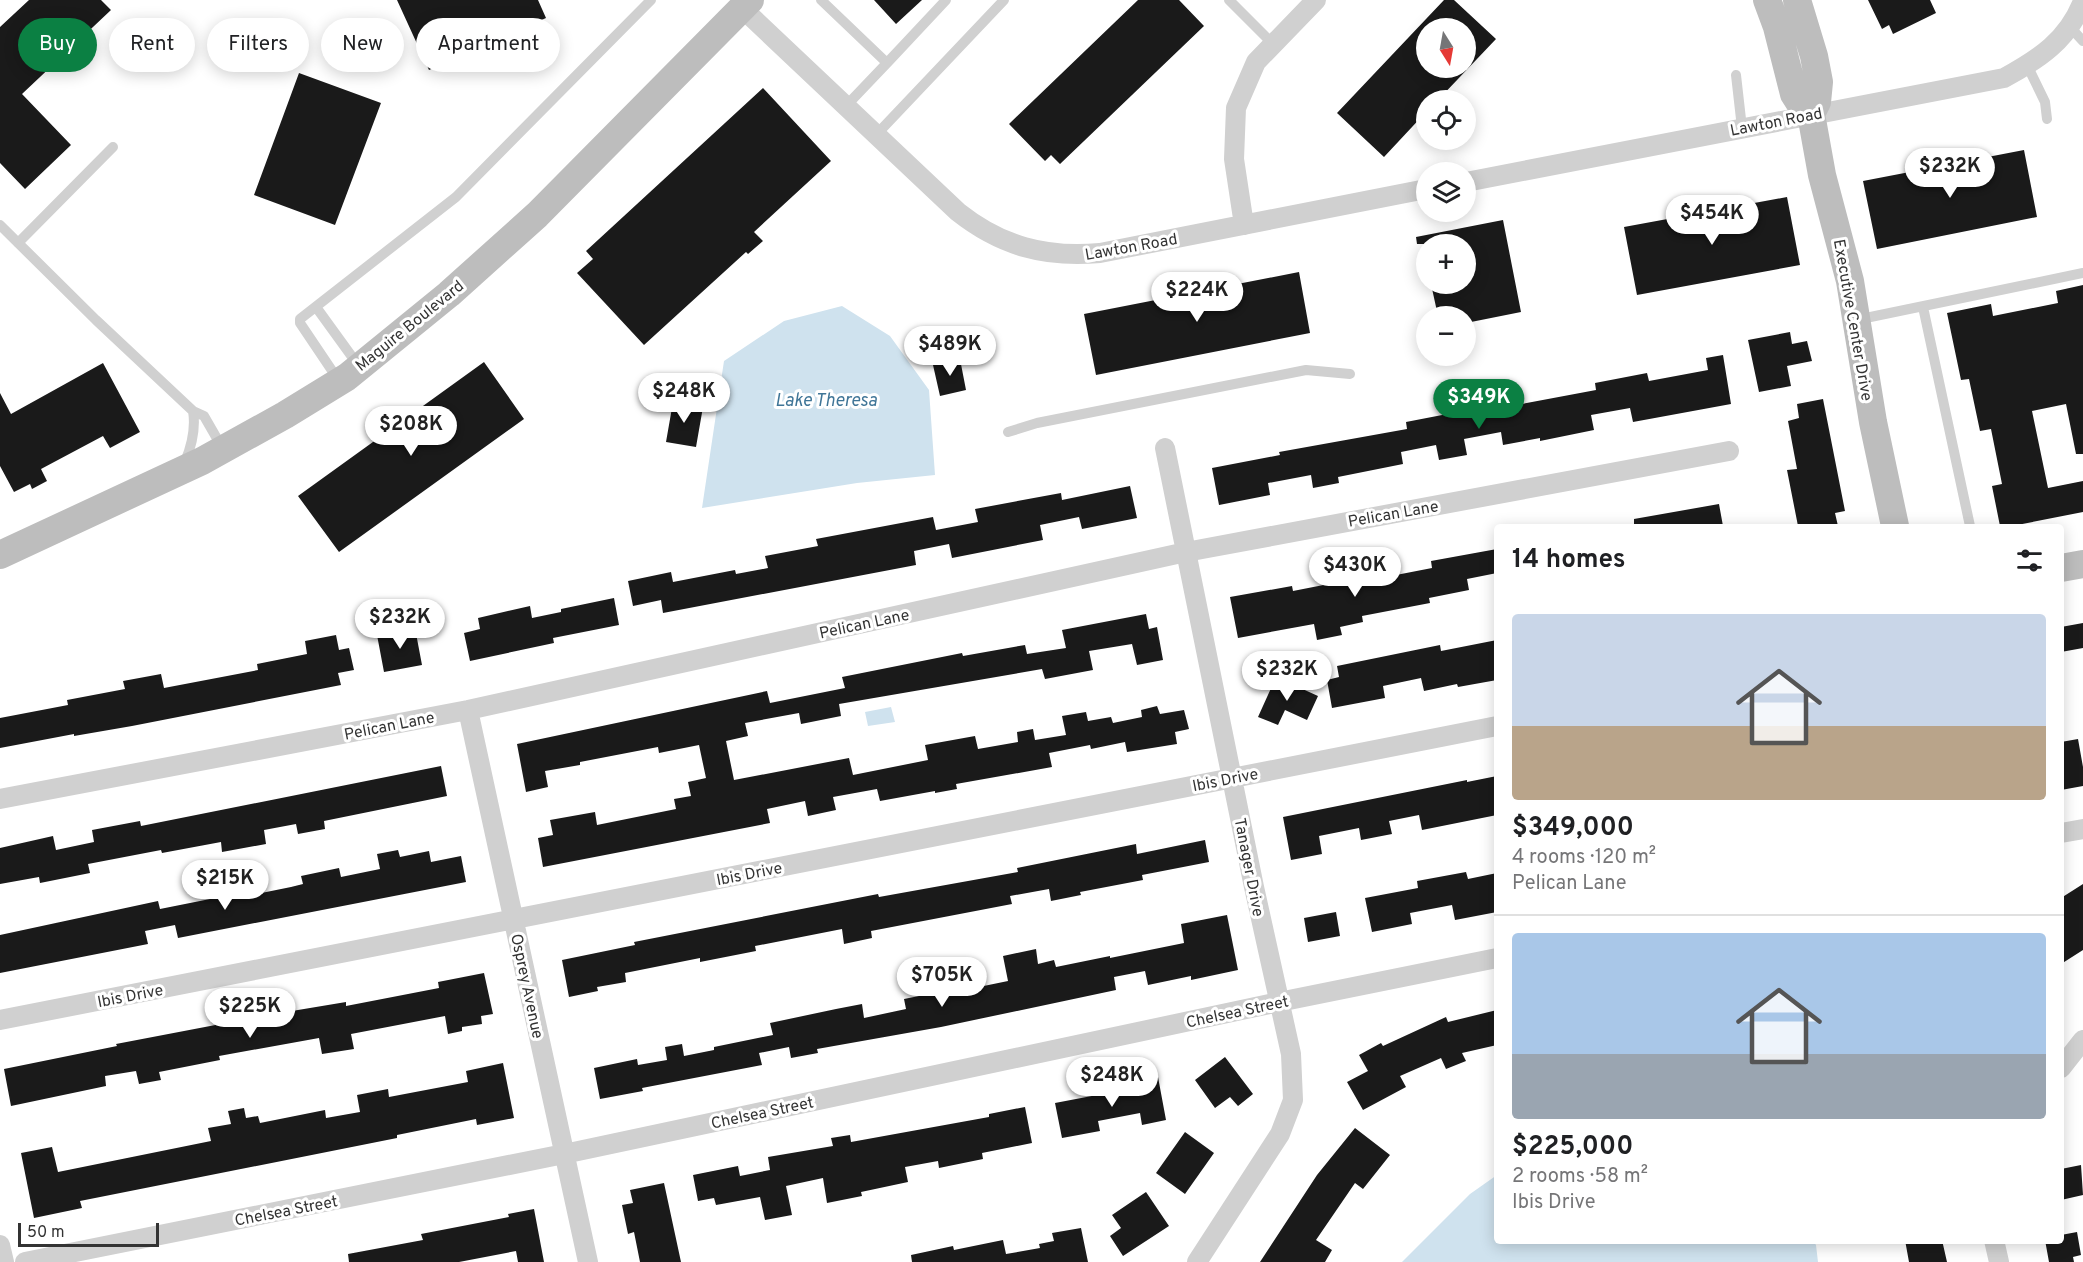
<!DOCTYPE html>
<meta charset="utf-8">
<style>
body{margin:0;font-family:Overpass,sans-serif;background:#f2f2f2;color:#202124;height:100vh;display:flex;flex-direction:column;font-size:22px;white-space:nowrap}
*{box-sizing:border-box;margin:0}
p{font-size:20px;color:#757577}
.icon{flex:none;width:33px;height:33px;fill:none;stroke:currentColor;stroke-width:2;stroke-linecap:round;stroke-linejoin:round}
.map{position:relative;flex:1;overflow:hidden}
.sheet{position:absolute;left:1494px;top:524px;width:570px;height:720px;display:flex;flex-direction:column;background:#fff;border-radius:6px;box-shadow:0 3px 15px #0003}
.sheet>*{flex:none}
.hud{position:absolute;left:18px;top:18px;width:570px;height:54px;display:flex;gap:12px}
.needle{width:39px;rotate:169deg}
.controls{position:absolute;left:1416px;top:18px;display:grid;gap:12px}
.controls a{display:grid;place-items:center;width:60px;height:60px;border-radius:50%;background:#fff;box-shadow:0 3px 15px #0003;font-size:30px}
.scale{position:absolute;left:18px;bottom:15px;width:141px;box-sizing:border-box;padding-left:6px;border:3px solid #333;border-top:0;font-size:16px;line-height:21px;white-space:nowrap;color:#333;-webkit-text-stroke:4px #fff;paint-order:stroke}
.price{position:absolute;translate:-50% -51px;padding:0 14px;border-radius:21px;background:#fff;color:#222;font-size:20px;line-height:39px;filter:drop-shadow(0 2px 3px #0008)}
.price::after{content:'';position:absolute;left:50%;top:36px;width:18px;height:14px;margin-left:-9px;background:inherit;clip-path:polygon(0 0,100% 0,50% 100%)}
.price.current{background:#0b8043;color:#fff}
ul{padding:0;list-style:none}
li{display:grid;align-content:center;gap:12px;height:318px;padding:0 18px}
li+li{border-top:2px solid #e0e0e0}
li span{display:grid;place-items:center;height:186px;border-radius:6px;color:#555}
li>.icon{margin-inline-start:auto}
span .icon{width:108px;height:108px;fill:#fffc;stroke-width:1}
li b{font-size:26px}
h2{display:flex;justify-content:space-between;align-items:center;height:72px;padding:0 18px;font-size:26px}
.pill{padding:0 21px;border-radius:27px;background:#fff;box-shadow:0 3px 15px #0003;font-size:21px;line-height:54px}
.pill.current{background:#0b8043;color:#fff}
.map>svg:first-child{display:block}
</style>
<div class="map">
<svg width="2083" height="1262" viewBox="0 0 2083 1262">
<rect width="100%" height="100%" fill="#fff"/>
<path fill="#cfe2ee" d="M 842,306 L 890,336 L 929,390 L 935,475 L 857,483 L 702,508 L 724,361 L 784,321 Z
M 891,707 L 895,722 L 868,726 L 865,712 Z
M 1497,1175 L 1497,1240 L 1813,1241 L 1816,1245 L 1818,1262 L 1402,1262 L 1470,1194 Z"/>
<path fill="#1a1a1a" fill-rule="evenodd" d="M 29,0 L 101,0 L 111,10 L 22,94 L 71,145 L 25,189 L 0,163 L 0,27 Z
M 397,0 L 538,0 L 546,18 L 429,70 Z
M 874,0 L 922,0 L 896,24 Z
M 1138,0 L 1179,0 L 1204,26 L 1060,164 L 1051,155 L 1045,161 L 1009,124 Z
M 1444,0 L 1454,0 L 1496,39 L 1438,100 L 1426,100 L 1426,112 L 1384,157 L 1337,113 ZM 1426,28 L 1466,28 L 1466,68 L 1426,68 Z
M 1868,0 L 1930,0 L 1936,13 L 1893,34 L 1889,25 L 1882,29 Z
M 299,73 L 381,103 L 335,225 L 254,195 Z
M 763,88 L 831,161 L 754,232 L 763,241 L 748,254 L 746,252 L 644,345 L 577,273 L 593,259 L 586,251 Z
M 2024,150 L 2037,217 L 1877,249 L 1863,181 Z
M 1787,197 L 1800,265 L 1637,295 L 1624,227 Z
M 1503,220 L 1521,312 L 1466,323 L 1466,316 L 1438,316 L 1431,284 L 1466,284 L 1466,244 L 1417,244 L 1416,237 Z
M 1299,272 L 1310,333 L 1096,375 L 1084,314 Z
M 2083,285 L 2083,454 L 2076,454 L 2066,404 L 2032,411 L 2048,488 L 2083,481 L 2083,512 L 2012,526 L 2000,526 L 1992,486 L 2002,484 L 1991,429 L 1980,431 L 1969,379 L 1961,380 L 1947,313 L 1991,304 L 1993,316 L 2058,303 L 2056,291 Z
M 1790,332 L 1792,344 L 1807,341 L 1812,361 L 1787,366 L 1791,386 L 1759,392 L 1748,340 Z
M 1723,355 L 1731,404 L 1633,422 L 1630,408 L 1591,415 L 1594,430 L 1540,441 L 1540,438 L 1503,445 L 1501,432 L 1464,439 L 1467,455 L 1439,460 L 1436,445 L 1401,452 L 1403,464 L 1338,477 L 1339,483 L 1313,488 L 1311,475 L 1268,483 L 1270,495 L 1219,505 L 1212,468 L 1280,455 L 1279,452 L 1407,429 L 1406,422 L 1468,410 L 1521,399 L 1522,404 L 1596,390 L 1595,383 L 1647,373 L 1649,381 L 1708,370 L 1706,358 Z
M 960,359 L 966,390 L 940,396 L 933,365 Z
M 484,362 L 524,419 L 339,552 L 298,496 Z
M 103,363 L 140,432 L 110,448 L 103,436 L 41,469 L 47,481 L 32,489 L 30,484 L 14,492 L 0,466 L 0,393 L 11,414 Z
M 1823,399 L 1845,511 L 1835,513 L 1838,526 L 1798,526 L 1787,470 L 1797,469 L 1788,421 L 1799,418 L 1797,404 Z
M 673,402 L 703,407 L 696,447 L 666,442 Z
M 1130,486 L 1137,518 L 1082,529 L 1079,517 L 1040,525 L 1043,540 L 952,558 L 949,544 L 914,551 L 916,565 L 663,613 L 661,600 L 633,606 L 628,581 L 671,572 L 673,582 L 735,570 L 736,574 L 768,568 L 765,556 L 818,546 L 816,539 L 933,517 L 936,530 L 978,522 L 975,509 L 1061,493 L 1062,500 Z
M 1719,504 L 1723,526 L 1634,526 L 1634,519 Z
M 1497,549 L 1497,573 L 1467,579 L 1469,590 L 1429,598 L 1430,603 L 1362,616 L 1363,622 L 1340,627 L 1342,635 L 1317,640 L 1314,624 L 1238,638 L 1230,597 L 1292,586 L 1293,591 L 1354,579 L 1355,583 L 1432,568 L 1431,561 Z
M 614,598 L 619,625 L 553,638 L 554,643 L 470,661 L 464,633 L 480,629 L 478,618 L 530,606 L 532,618 L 561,612 L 561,609 Z
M 1146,614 L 1149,629 L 1157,627 L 1163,660 L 1137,665 L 1132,644 L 1089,651 L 1093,670 L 1045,679 L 1042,669 L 839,704 L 841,716 L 801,724 L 799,713 L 745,723 L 748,736 L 726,741 L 734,780 L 849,758 L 853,775 L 928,760 L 925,745 L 975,736 L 978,749 L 1018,742 L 1017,732 L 1033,729 L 1035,740 L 1066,735 L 1062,716 L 1086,712 L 1088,721 L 1111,717 L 1113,723 L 1142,717 L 1141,710 L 1157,706 L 1160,714 L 1184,710 L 1189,729 L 1175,732 L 1177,744 L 1127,752 L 1125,742 L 1091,749 L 1090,745 L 1049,753 L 1052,767 L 956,784 L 957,789 L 935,793 L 935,791 L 880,801 L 877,789 L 833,797 L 836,810 L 808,816 L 805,801 L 767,809 L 770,823 L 543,867 L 538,838 L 553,835 L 550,820 L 595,812 L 597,825 L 676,809 L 674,799 L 691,796 L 688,782 L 706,778 L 699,745 L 659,753 L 658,747 L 580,762 L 580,765 L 545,771 L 548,787 L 526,792 L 517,744 L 767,691 L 770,703 L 845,688 L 842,677 L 962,653 L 963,656 L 1025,645 L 1027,654 L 1066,648 L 1062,630 Z
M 2083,623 L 2083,648 L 2061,652 L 2061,627 Z
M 415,628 L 422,665 L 384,672 L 377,635 Z
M 336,635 L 339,650 L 349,648 L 354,670 L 338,673 L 341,685 L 132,726 L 74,736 L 74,734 L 0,748 L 0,718 L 68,705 L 67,700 L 125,689 L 123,681 L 161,674 L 164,688 L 258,670 L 257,664 L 307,654 L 305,641 Z
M 1497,640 L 1497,680 L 1458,687 L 1457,684 L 1424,691 L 1421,678 L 1383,686 L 1385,698 L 1332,708 L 1327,680 L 1339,677 L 1337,666 L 1440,645 L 1441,651 Z
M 1276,677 L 1318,696 L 1307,720 L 1285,710 L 1278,725 L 1258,717 Z
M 2078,739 L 2083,767 L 2083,786 L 2061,790 L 2061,742 Z
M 441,766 L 447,796 L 324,821 L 325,829 L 298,834 L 296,824 L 264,830 L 266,844 L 222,852 L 221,842 L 162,853 L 161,850 L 88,864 L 90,873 L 40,883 L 39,877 L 0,884 L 0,848 L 53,836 L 56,850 L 94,842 L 92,830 L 140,821 L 141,826 Z
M 1497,776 L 1497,815 L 1422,830 L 1419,815 L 1389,821 L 1392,834 L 1361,840 L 1359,828 L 1319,836 L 1322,854 L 1291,860 L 1283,817 L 1467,780 L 1467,782 Z
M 1205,840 L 1209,862 L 1142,875 L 1143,880 L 1080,892 L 1081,895 L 1051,901 L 1049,889 L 1010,896 L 1012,904 L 871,931 L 872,938 L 844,944 L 842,929 L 755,946 L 756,951 L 700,962 L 700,958 L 625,973 L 626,982 L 597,987 L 598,991 L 569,997 L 562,960 L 635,945 L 634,942 L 878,894 L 879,897 L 1018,872 L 1017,868 L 1136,844 L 1137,854 Z
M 398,850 L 400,857 L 429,851 L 431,862 L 461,856 L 466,882 L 178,938 L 175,925 L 145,931 L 148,944 L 0,973 L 0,935 L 158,901 L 160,909 L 220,897 L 221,901 L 291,887 L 303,884 L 301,876 L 339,868 L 341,877 L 380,869 L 377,854 Z
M 1466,872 L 1468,879 L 1497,873 L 1497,912 L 1455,920 L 1452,905 L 1410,913 L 1412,924 L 1372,932 L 1365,898 L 1418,888 L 1417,881 Z
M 2083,884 L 2083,950 L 2061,964 L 2061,898 Z
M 1336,912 L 1340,936 L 1308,942 L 1304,918 Z
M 1227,915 L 1238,970 L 1191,980 L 1191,976 L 1148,985 L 1145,971 L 1114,977 L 1116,990 L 941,1027 L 817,1049 L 818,1053 L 791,1058 L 789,1047 L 759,1053 L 762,1065 L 642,1088 L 643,1091 L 600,1099 L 594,1068 L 637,1059 L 638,1065 L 667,1060 L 665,1047 L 682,1044 L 684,1056 L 714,1050 L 714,1047 L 773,1035 L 770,1023 L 836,1009 L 862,1004 L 864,1018 L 906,1009 L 904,999 L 934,993 L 935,996 L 1008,981 L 1003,956 L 1036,949 L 1038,964 L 1054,960 L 1056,967 L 1110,956 L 1110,958 L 1184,943 L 1181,924 Z
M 484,973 L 493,1014 L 481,1016 L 482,1024 L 462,1027 L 462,1031 L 448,1034 L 445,1016 L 351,1034 L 354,1049 L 322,1054 L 319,1038 L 219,1056 L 220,1060 L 159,1072 L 161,1080 L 139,1084 L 136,1071 L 105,1076 L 106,1086 L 11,1106 L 4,1069 L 117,1046 L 116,1044 L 268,1015 L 346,1002 L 346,1006 L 439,988 L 438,982 Z
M 1497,1010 L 1497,1045 L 1462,1053 L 1466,1061 L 1446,1069 L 1441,1058 L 1400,1076 L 1406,1087 L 1363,1110 L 1347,1082 L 1368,1071 L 1359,1055 L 1381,1043 L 1383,1046 L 1446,1017 L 1448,1022 Z
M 1225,1057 L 1253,1094 L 1238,1106 L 1230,1097 L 1215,1108 L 1195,1080 Z
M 503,1063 L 514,1118 L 477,1125 L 476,1119 L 397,1135 L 397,1138 L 80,1201 L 82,1208 L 34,1218 L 21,1153 L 52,1147 L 58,1172 L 211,1141 L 208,1128 L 231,1124 L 228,1111 L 244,1108 L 246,1118 L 258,1116 L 260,1123 L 325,1110 L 326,1118 L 360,1112 L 357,1095 L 388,1089 L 389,1097 L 468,1082 L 466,1071 Z
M 1158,1077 L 1166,1120 L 1142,1125 L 1140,1113 L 1098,1121 L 1100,1131 L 1062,1138 L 1055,1103 L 1118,1091 L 1117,1085 Z
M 1025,1107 L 1032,1143 L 982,1153 L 983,1159 L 939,1168 L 938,1161 L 905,1167 L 908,1182 L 861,1192 L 862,1196 L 827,1203 L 823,1178 L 786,1186 L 792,1215 L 765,1220 L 760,1197 L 716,1205 L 714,1198 L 698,1201 L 693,1175 L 738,1166 L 740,1176 L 770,1170 L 768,1157 L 833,1146 L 831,1138 L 850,1135 L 851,1142 L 989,1117 L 989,1114 Z
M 1355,1128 L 1390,1155 L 1363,1189 L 1355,1183 L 1316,1240 L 1332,1250 L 1325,1262 L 1260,1262 L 1317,1175 Z
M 1185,1132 L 1214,1153 L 1185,1194 L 1156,1173 Z
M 2081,1165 L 2083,1195 L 2061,1200 L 2061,1169 Z
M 664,1183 L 681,1262 L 640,1262 L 634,1232 L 628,1234 L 622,1205 L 633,1203 L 630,1190 Z
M 1146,1192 L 1169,1226 L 1123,1256 L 1110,1236 L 1121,1228 L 1112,1215 Z
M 534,1209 L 544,1262 L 518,1262 L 516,1251 L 459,1262 L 349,1262 L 348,1254 L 423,1240 L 421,1234 L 509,1217 L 508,1214 Z
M 1081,1228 L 1088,1262 L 912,1262 L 911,1255 L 953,1246 L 954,1250 L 1003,1240 L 1006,1254 L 1040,1248 L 1039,1244 L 1054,1241 L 1052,1233 Z
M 2077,1232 L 2081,1255 L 2073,1257 L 2074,1262 L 2049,1262 L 2045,1240 L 2061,1240 L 2061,1235 Z
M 1905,1240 L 1942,1240 L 1947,1262 L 1909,1262 Z"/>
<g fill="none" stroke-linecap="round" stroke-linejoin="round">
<path stroke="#d0d0d0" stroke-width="10" d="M 821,0 L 887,63 L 946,0
M 1229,0 L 1273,44
M 2070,27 L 2083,41
M 2027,65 L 2045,102 L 2047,119
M 1736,75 L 1742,128
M 846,106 L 887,63
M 876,135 L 1004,0
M 0,225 L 96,320 L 193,411 L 204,416 L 223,449
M 18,243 L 113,147
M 316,307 L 358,365
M 1923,307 L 1970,526
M 1856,320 L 2083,273
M 339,381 L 300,323 L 300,319 L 456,197 L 651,0
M 1008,432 L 1037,423 L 1306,370 L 1350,374
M 185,462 C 192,445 196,429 193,411"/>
<path stroke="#d0d0d0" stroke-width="20" d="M 742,8 L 958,212 C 1001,246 1045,258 1100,253 L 1426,189
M 1466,182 L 2004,78 C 2039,59 2068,40 2083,1
M 1244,225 L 1234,159 L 1236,108 L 1256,62 L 1316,0
M 1165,448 L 1254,887 L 1291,1054 L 1293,1100 L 1280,1134 L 1197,1262
M 468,710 L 588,1262
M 0,799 L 468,710 L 1186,552 L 1729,451
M 2061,833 L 2083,829
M 0,1020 L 1497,726
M 2061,1068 L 2083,1040
M 1994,1240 L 1999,1262
M 0,1245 L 4,1262
M 25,1262 L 564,1154 L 1279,1002 L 1497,958"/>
<path stroke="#bdbdbd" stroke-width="28" d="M 1767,0 L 1777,27 L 1794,94 L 1801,105 L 1811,114
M 1797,0 L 1814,56 L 1819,82 L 1817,102 L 1811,114 L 1822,175 L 1850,281 L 1873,422 L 1895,526
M 0,555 L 202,461 L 285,415 L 347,377 L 449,294 L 537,215 L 750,0
M 2061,568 L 2083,564"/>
</g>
<g text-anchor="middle" stroke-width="6" stroke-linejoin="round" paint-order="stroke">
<g font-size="16" fill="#333" stroke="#fff">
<text transform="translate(1776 121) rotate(-11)" y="6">Lawton Road</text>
<text transform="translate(1131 246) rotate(-10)" y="6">Lawton Road</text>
<text transform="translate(1854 320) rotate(80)" y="6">Executive Center Drive</text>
<text transform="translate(409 325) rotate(-39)" y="6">Maguire Boulevard</text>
<text transform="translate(1393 513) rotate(-10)" y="6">Pelican Lane</text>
<text transform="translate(864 623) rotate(-12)" y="6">Pelican Lane</text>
<text transform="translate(389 725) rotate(-11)" y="6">Pelican Lane</text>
<text transform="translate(1225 779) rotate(-11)" y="6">Ibis Drive</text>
<text transform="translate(1250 867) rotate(79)" y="6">Tanager Drive</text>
<text transform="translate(749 873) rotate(-11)" y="6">Ibis Drive</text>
<text transform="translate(528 986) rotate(78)" y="6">Osprey Avenue</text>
<text transform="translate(130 995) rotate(-11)" y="6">Ibis Drive</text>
<text transform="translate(1237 1011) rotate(-12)" y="6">Chelsea Street</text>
<text transform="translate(762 1112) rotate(-12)" y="6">Chelsea Street</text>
<text transform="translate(286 1210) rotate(-11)" y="6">Chelsea Street</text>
</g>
<g font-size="18" font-style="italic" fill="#3f7597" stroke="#fff">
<text x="826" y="406">Lake Theresa</text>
</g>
</g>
</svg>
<div class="controls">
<a><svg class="needle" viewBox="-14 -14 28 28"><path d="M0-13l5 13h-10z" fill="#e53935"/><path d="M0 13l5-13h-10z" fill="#757577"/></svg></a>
<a><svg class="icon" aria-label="locate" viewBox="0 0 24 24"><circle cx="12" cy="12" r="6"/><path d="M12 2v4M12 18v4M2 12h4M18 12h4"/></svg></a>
<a><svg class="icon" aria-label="layers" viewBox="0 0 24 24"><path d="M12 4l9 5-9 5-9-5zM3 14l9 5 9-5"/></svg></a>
<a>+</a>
<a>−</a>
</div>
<div class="scale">50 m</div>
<b class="price" style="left:1950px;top:199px">$232K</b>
<b class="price" style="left:1712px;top:246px">$454K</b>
<b class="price" style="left:1197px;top:323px">$224K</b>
<b class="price" style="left:950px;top:377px">$489K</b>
<b class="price" style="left:684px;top:424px">$248K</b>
<b class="price current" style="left:1479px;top:430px">$349K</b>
<b class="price" style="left:411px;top:457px">$208K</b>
<b class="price" style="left:1355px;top:598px">$430K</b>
<b class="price" style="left:400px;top:650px">$232K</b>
<b class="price" style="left:1287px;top:702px">$232K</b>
<b class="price" style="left:225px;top:911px">$215K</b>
<b class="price" style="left:942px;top:1008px">$705K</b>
<b class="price" style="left:250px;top:1039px">$225K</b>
<b class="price" style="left:1112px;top:1108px">$248K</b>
<div class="hud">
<a class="pill current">Buy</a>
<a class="pill">Rent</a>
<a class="pill">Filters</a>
<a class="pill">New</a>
<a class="pill">Apartment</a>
</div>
<section class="sheet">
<h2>14 homes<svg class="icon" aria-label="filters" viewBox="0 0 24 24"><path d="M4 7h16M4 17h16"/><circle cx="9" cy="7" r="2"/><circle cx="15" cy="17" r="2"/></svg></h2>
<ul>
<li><span style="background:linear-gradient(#c9d6e8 60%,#b9a48a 0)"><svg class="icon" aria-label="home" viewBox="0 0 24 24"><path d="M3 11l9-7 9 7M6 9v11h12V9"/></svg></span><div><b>$349,000</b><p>4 rooms · 120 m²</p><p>Pelican Lane</p></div></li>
<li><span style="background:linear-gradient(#a9c7e8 65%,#9aa5b1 0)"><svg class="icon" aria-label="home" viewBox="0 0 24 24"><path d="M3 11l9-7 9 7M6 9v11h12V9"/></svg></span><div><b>$225,000</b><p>2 rooms · 58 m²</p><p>Ibis Drive</p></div></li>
</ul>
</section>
</div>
